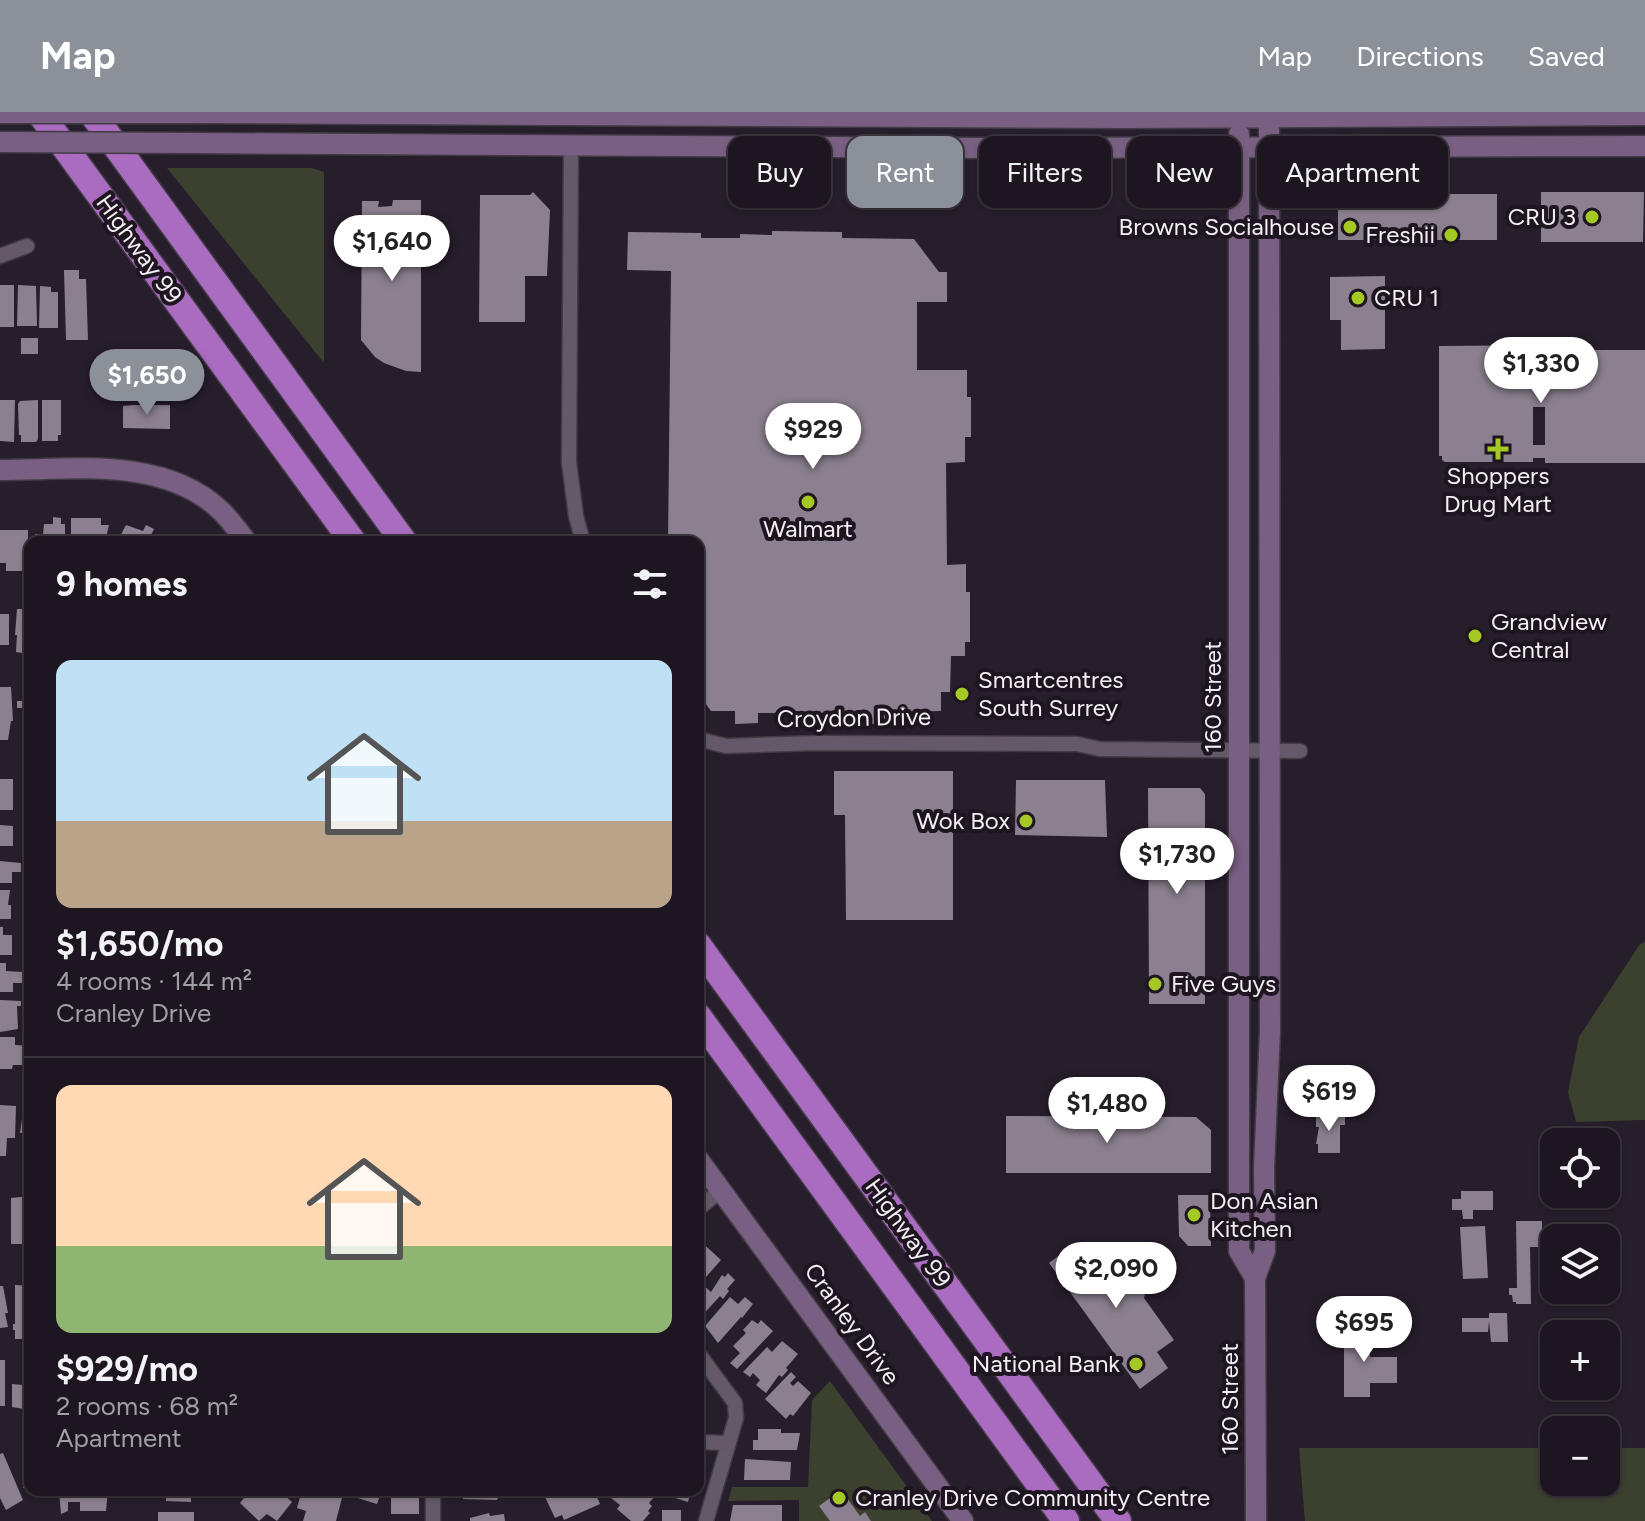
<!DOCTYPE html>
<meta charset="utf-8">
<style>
body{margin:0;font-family:Figtree,sans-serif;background:#2a232d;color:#f1f3f6;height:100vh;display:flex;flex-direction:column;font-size:30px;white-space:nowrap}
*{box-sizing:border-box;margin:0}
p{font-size:26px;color:#a09fa5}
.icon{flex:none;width:44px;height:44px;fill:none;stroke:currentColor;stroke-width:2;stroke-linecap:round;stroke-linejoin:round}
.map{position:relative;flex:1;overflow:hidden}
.details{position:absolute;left:24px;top:424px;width:680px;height:960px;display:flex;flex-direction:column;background:#1d1620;border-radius:16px;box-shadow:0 2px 6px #0004,0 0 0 2px #3b353e}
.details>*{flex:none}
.guide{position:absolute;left:728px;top:24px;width:760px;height:72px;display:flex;gap:16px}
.controls{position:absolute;left:1540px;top:1016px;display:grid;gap:16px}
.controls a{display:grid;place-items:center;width:80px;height:80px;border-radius:16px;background:#1d1620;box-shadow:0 2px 6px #0004,0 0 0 2px #3b353e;font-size:40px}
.price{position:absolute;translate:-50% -68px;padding:0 18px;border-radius:28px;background:#fff;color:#222;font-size:26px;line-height:52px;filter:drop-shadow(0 2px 4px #0008)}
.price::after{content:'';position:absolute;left:50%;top:48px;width:24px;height:18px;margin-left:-12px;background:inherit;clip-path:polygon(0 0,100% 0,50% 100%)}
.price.on{background:#8c9099;color:#fff}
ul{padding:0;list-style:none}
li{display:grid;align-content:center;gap:16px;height:424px;padding:0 32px}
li+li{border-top:2px solid #3b353e}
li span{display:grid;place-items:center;height:248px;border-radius:16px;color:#555}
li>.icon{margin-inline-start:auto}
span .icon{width:144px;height:144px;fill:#fffc;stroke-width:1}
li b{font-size:34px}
h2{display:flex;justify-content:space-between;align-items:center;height:96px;padding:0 32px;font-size:34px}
.chip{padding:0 28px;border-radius:16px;background:#1d1620;box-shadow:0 2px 6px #0004,0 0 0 2px #3b353e;font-size:28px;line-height:72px}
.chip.on{background:#8c9099;color:#fff}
header{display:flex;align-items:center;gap:48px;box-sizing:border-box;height:112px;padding:0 40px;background:#8c9099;color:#fff}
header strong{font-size:38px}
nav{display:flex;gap:44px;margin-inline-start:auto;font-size:28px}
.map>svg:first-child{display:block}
</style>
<header>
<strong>Map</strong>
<nav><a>Map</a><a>Directions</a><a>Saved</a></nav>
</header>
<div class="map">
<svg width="1645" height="1409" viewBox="0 0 1645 1409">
<rect width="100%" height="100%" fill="#271e2b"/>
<path fill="#3b402f" d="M 167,56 L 312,56 L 324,60 L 324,251 Z
M 1645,830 L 1645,1008 L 1576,1010 L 1568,980 L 1579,925 L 1640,832 Z
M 830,1269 L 932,1409 L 799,1409 L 799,1388 L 728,1389 L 732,1375 L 808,1375 L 812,1288 Z
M 1299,1336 L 1554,1336 L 1554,1370 L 1606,1370 L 1606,1336 L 1645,1336 L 1645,1409 L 1305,1409 Z"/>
<path fill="#8b808f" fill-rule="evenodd" d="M 533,80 L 550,98 L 547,164 L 525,164 L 525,210 L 479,210 L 480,83 L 530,83 Z
M 1541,80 L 1644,80 L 1643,130 L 1541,130 Z
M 1338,82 L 1497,82 L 1497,128 L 1399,128 L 1399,132 L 1386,132 L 1386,128 L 1338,128 Z
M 393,88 L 421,88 L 421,260 L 406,259 L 384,251 L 375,245 L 361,228 L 362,89 L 379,89 L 378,95 L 392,94 Z
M 772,119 L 842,120 L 842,126 L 914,127 L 939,160 L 947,160 L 947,190 L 917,190 L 917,258 L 967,258 L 967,285 L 971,285 L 971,325 L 965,325 L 965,350 L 946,351 L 947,453 L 966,452 L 966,480 L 970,480 L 970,530 L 965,530 L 965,544 L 951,544 L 950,580 L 941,580 L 941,599 L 891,600 L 892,612 L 871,612 L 871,601 L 758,601 L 758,611 L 735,612 L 735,599 L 711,599 L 698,581 L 698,430 L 668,430 L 671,159 L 627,158 L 628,120 L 701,121 L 701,126 L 740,126 L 740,122 L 772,123 Z
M 64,158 L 79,158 L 79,167 L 86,167 L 88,228 L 66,228 Z
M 1385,164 L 1385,237 L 1341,238 L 1341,208 L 1330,208 L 1330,165 Z
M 0,173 L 14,173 L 14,215 L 0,215 Z
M 18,173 L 36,174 L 37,214 L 17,214 Z
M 40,174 L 51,175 L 51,180 L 58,180 L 58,216 L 39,216 Z
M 21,226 L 38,226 L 38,242 L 21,242 Z
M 1568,233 L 1568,238 L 1645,238 L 1645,351 L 1545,351 L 1545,346 L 1533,346 L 1533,350 L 1445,350 L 1442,348 L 1442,344 L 1439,344 L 1439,234 ZM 1533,295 L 1545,295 L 1545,333 L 1533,333 Z
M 0,288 L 15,288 L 14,330 L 0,329 Z
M 38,288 L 38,327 L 36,330 L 21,330 L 21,323 L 19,323 L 18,292 L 20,289 Z
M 42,288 L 61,288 L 61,323 L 58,323 L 58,329 L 42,329 Z
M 133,293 L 170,293 L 170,317 L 123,316 L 123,294 Z
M 53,405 L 61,406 L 61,412 L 65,412 L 65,430 L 35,430 L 35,422 L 43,422 L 44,412 L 53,412 Z
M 71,406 L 101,406 L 101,413 L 109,413 L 105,430 L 71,430 Z
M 126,413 L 143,419 L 146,413 L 154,417 L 151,423 L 155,425 L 152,430 L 117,430 Z
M 0,418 L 28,418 L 28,459 L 6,459 L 6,451 L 0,451 Z
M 17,497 L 30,497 L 28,542 L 16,540 L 17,523 L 15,523 Z
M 0,502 L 9,502 L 9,533 L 0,533 Z
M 0,575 L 11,575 L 13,609 L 11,609 L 8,628 L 0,628 Z
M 24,577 L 30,577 L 30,623 L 24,623 L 24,618 L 22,618 L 25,596 L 17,596 L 17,589 L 24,589 Z
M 834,659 L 953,659 L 953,808 L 846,808 L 845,703 L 834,703 Z
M 0,667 L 13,667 L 13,698 L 0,698 Z
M 1016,668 L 1105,668 L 1107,725 L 1015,723 Z
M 1148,676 L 1200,676 L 1205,682 L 1205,892 L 1149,892 Z
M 0,713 L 13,714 L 13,734 L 0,734 Z
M 0,749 L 21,751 L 21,760 L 12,760 L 12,771 L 0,771 Z
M 0,778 L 10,778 L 8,793 L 11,793 L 11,807 L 0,807 Z
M 0,815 L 3,815 L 3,823 L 12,823 L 12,843 L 0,843 Z
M 0,851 L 6,851 L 6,859 L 22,860 L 22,871 L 13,871 L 13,880 L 0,880 Z
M 0,888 L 21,889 L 21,894 L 17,894 L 18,917 L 0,920 Z
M 0,925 L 15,925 L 15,933 L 30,934 L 30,953 L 13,953 L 12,957 L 0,957 Z
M 24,992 L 30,992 L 30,1032 L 23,1032 L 23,1021 L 20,1021 Z
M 0,993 L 16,994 L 15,1026 L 7,1026 L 6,1044 L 0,1044 Z
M 1316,1002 L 1345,1003 L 1345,1013 L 1340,1013 L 1340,1041 L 1318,1041 L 1318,1032 L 1316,1032 L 1319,1015 L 1316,1015 Z
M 1006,1004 L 1196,1005 L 1211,1018 L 1211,1061 L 1006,1061 Z
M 1461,1079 L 1493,1079 L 1493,1098 L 1473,1098 L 1473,1107 L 1463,1107 L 1462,1098 L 1452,1098 L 1452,1087 L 1461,1087 Z
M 1178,1083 L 1210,1083 L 1211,1134 L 1188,1134 L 1179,1124 Z
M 30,1084 L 30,1132 L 11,1132 L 11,1086 Z
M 1516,1109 L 1542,1109 L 1542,1135 L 1530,1135 L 1531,1192 L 1516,1192 L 1516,1190 L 1513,1190 L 1512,1183 L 1509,1183 L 1509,1176 L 1517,1176 Z
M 1485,1114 L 1488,1166 L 1463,1167 L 1460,1115 Z
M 698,1127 L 721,1148 L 698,1174 Z
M 1076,1131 L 1086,1144 L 1103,1131 L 1133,1172 L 1136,1172 L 1145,1183 L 1144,1186 L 1174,1228 L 1157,1240 L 1168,1256 L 1140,1277 L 1049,1151 Z
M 728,1161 L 735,1168 L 727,1177 L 729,1179 L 723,1187 L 720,1184 L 698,1208 L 698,1177 L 702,1172 L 711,1180 L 722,1163 L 725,1165 Z
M 15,1173 L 30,1174 L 30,1214 L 26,1214 L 27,1227 L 15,1227 L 15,1218 L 13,1218 L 13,1212 L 15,1212 Z
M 0,1174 L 3,1174 L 8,1201 L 5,1201 L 8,1215 L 0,1216 Z
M 730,1185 L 738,1192 L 745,1185 L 753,1192 L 742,1206 L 741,1205 L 718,1231 L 705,1214 Z
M 1489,1201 L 1507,1201 L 1508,1230 L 1491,1230 L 1489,1209 L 1488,1220 L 1462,1220 L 1462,1206 L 1489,1206 Z
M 752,1208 L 758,1212 L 761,1208 L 773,1219 L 737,1257 L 730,1251 L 740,1241 L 733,1234 L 746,1221 L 743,1218 Z
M 1344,1214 L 1370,1214 L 1370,1245 L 1397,1245 L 1397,1271 L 1370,1271 L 1370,1285 L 1344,1285 Z
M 782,1229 L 798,1242 L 786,1256 L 788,1258 L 782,1265 L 779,1263 L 766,1281 L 756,1273 L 760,1268 L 753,1261 L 750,1265 L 743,1260 L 767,1235 L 772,1240 Z
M 23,1245 L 30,1245 L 30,1298 L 12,1295 L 12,1272 L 23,1273 Z
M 0,1248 L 5,1248 L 5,1294 L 0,1294 Z
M 791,1260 L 796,1265 L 790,1271 L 793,1274 L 798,1269 L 811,1281 L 793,1304 L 790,1302 L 786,1307 L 765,1287 Z
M 701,1275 L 705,1295 L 698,1297 L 698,1276 Z
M 758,1317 L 781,1317 L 781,1321 L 800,1321 L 797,1338 L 753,1338 L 753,1328 L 758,1328 Z
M 23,1331 L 30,1331 L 30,1376 L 23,1376 Z
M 3,1341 L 23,1388 L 6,1398 L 0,1386 L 0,1342 Z
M 745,1347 L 791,1350 L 790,1368 L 744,1368 Z
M 59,1378 L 108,1378 L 106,1399 L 80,1399 L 80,1390 L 68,1390 L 68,1399 L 61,1402 Z
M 149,1378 L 202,1378 L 202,1385 L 191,1385 L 191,1390 L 166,1389 L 166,1384 L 149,1384 Z
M 250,1378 L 287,1378 L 283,1382 L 292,1390 L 277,1409 L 267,1402 L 259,1409 L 240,1391 Z
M 302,1378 L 311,1381 L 312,1378 L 344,1378 L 336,1409 L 303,1409 L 306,1399 L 297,1396 Z
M 349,1378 L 382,1378 L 377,1392 L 348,1383 Z
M 391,1378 L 419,1378 L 419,1402 L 391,1402 Z
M 464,1378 L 507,1378 L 506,1386 L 498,1386 L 497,1388 L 463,1387 Z
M 555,1378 L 594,1378 L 600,1392 L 564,1408 L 562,1403 L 555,1406 L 544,1383 Z
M 617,1378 L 647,1378 L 655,1384 L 649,1391 L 652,1394 L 648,1399 L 650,1401 L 643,1409 L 631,1409 L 617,1397 L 620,1393 L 611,1386 Z
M 663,1378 L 691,1378 L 688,1390 L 662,1382 Z
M 841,1378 L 860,1404 L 865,1400 L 871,1409 L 830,1409 L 819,1394 Z
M 733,1393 L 782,1393 L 782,1409 L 730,1409 Z
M 662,1398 L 681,1398 L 681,1409 L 662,1409 Z
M 158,1400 L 194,1400 L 194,1409 L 158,1409 Z
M 489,1401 L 490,1404 L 504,1402 L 505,1409 L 470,1409 L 470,1406 Z"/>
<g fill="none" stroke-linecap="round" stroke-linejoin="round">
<defs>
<path id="street" d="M 571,34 L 569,350 L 576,404 L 583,430
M 0,144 L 27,134
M 698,627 L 726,634 L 817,631 L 1077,632 L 1100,637 L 1300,639
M 698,1097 L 721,1078
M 698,1241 L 735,1291 L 736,1306 L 706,1409
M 698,1330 L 726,1331
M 433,1378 L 433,1409"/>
<path id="secondary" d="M 194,1 L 1125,6 L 1645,3
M 1239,22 L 1239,1139 L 1255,1166
M 195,31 L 982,36 L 1645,34
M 0,358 C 71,358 162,344 219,397 C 229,406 238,419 247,430
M 698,1047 L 963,1409
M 1256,1409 L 1255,1166 L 1265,1139 L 1264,1056 L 1270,919 L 1269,0"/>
<path id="highway" d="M 39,0 L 353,430
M 91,0 L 404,430
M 698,833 L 1118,1409
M 698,904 L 1066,1409"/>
</defs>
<use href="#street" stroke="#423b45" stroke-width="17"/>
<use href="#secondary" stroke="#423b45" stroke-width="23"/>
<use href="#highway" stroke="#423b45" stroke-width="29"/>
<use href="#street" stroke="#645968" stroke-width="14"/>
<use href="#secondary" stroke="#795f82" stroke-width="20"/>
<use href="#highway" stroke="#a96cc0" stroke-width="26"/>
<defs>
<path id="secondary-bridge" d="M 0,1 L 194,1
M 0,30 L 195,31"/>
</defs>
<use href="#secondary-bridge" stroke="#423b45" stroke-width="23" stroke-linecap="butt"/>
<use href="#secondary-bridge" stroke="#795f82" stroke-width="20"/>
</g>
<g fill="#a4c824" stroke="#1e1521" stroke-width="3">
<circle cx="1592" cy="105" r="8"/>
<circle cx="1350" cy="115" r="8"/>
<circle cx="1451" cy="123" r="8"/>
<circle cx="1358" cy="186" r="8"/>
<path d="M1494 325h8v8h8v8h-8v8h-8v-8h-8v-8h8z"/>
<circle cx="808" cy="390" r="8"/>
<circle cx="1475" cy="524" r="8"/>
<circle cx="962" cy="582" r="8"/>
<circle cx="1026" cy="709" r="8"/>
<circle cx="1155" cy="872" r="8"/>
<circle cx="1194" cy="1103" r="8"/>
<circle cx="1136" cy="1252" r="8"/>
<circle cx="839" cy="1386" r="8"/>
</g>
<g text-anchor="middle" stroke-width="8" stroke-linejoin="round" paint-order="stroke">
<g font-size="24" fill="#f4eef7" stroke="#1e1521" text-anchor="start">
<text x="1576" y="113" text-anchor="end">CRU 3</text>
<text x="1334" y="123" text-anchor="end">Browns Socialhouse</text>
<text x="1435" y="131" text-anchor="end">Freshii</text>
<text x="1374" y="194">CRU 1</text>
<text x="1498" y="372" text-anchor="middle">Shoppers<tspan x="1498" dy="28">Drug Mart</tspan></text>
<text x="808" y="425" text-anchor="middle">Walmart</text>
<text x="1491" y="518">Grandview<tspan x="1491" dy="28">Central</tspan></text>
<text x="978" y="576">Smartcentres<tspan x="978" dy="28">South Surrey</tspan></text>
<text x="1010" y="717" text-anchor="end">Wok Box</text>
<text x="1171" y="880">Five Guys</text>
<text x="1210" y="1097">Don Asian<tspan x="1210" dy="28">Kitchen</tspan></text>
<text x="1120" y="1260" text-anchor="end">National Bank</text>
<text x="855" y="1394">Cranley Drive Community Centre</text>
</g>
<g font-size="24" fill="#f4eef7" stroke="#1e1521">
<text transform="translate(139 137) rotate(54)" y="8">Highway 99</text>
<text transform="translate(1213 585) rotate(-90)" y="8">160 Street</text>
<text transform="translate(854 606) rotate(-1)" y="8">Croydon Drive</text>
<text transform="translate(908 1121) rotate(54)" y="8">Highway 99</text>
<text transform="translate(852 1212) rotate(54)" y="8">Cranley Drive</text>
<text transform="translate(1230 1287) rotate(-90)" y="8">160 Street</text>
</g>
</g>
</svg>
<div class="controls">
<a><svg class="icon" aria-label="locate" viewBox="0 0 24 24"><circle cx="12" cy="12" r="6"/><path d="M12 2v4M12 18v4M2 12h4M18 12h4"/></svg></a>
<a><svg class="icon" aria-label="layers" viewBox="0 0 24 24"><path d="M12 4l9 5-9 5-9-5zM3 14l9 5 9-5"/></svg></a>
<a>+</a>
<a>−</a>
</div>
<b class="price" style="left:392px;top:171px">$1,640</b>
<b class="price" style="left:1541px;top:293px">$1,330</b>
<b class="price on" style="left:147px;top:305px">$1,650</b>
<b class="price" style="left:813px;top:359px">$929</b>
<b class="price" style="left:1177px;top:784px">$1,730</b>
<b class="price" style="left:1329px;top:1021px">$619</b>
<b class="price" style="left:1107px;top:1033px">$1,480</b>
<b class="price" style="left:1116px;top:1198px">$2,090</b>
<b class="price" style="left:1364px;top:1252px">$695</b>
<div class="guide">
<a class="chip">Buy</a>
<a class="chip on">Rent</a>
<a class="chip">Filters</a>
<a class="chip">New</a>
<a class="chip">Apartment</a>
</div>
<section class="details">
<h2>9 homes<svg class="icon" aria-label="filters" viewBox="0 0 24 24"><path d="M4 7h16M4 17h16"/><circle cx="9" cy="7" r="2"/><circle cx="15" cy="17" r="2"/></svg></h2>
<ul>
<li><span style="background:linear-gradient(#bfe0f5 65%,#b9a48a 0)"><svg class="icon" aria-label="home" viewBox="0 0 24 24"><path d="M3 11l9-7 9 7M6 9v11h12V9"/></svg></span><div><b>$1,650/mo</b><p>4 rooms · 144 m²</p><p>Cranley Drive</p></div></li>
<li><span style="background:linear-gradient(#ffd9b3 65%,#8fb573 0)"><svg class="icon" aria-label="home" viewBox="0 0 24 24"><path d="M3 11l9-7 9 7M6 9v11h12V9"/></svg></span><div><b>$929/mo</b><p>2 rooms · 68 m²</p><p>Apartment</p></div></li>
</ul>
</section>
</div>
